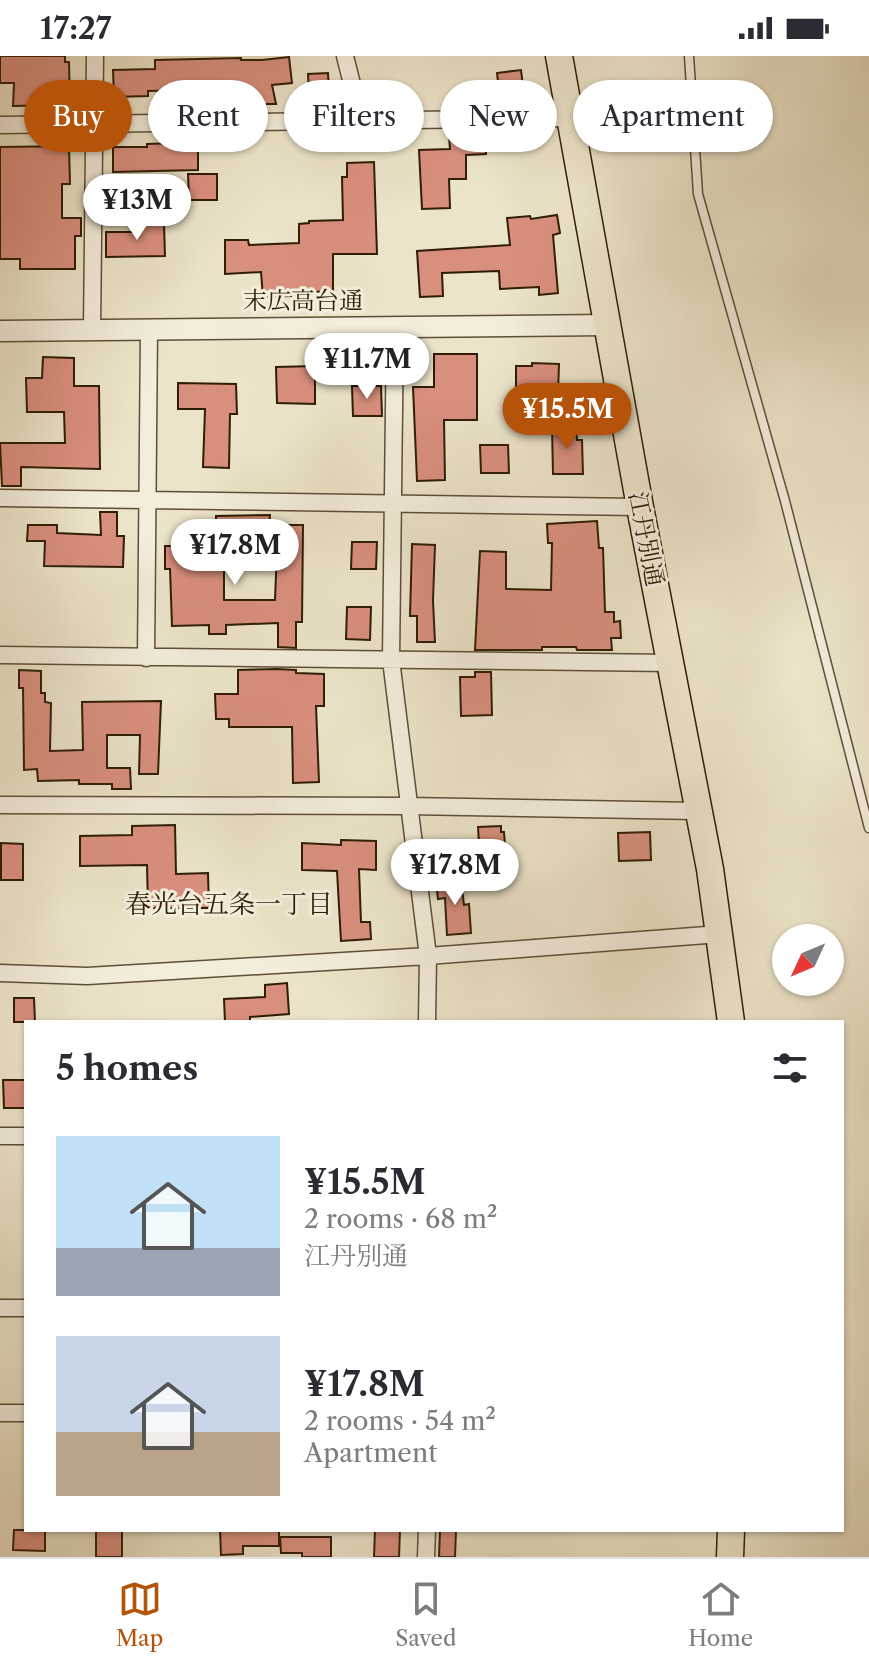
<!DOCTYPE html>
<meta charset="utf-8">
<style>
body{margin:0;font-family:"Libre Caslon Text","Noto Serif JP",serif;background:#f7f7f7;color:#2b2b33;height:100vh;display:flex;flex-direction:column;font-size:30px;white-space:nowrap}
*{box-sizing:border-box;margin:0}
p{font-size:26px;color:#7c7c81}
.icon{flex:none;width:44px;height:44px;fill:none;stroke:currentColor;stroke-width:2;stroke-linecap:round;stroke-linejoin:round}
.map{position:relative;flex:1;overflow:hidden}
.drawer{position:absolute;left:24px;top:964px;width:820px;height:512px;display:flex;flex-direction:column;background:#fff;border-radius:0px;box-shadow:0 2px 6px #0004}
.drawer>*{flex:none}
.hud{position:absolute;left:24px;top:24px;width:822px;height:72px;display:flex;gap:16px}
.needle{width:52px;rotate:226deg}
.controls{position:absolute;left:772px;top:868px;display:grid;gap:16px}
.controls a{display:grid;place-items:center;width:72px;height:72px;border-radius:50%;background:#fff;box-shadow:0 2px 6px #0004;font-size:40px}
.price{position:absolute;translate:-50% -68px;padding:0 18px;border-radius:28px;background:#fff;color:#222;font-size:26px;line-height:52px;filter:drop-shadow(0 2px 4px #0008)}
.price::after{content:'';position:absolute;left:50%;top:48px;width:24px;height:18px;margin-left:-12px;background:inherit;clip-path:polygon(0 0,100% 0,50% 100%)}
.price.active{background:#b45309;color:#fff}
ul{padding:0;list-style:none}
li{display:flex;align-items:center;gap:24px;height:200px;padding:0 32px}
li span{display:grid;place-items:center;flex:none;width:224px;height:160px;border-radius:0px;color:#555}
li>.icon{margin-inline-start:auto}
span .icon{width:96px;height:96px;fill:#fffc;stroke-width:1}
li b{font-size:34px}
h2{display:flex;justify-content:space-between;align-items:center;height:96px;padding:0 32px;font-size:34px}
.tag{padding:0 28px;border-radius:36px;background:#fff;box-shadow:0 2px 6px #0004;font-size:28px;line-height:72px}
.tag.active{background:#b45309;color:#fff}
.status{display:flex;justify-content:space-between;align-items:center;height:56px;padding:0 40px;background:#fff;direction:ltr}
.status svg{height:22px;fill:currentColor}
.tab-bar{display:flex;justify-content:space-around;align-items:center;height:112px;border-top:2px solid #e1e1e2;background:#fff;font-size:22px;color:#7c7c81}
.tab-bar a{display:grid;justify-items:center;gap:4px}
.tab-bar .active{color:#b45309}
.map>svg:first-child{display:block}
</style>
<div class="status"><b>17:27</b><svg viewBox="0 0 49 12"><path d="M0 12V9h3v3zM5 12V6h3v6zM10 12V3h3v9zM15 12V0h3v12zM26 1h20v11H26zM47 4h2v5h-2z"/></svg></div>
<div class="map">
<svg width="869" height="1501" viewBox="0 0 869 1501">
<rect width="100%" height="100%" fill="#ece4c9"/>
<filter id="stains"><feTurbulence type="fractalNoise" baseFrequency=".0025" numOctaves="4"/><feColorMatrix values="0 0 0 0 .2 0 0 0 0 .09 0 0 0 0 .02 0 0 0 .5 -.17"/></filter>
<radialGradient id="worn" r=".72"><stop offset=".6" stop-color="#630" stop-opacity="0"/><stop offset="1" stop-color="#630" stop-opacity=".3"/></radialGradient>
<path fill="#d98f7e" stroke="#2f1d05" stroke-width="2" d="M 0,0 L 65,0 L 65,6 L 69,6 L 70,49 L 13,50 L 14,27 L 0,27 Z
M 289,1 L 292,27 L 272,29 L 276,48 L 243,48 L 243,41 L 226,38 L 226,33 L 148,35 L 148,40 L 114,41 L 113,14 L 155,13 L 155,4 L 241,2 L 241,4 L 262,4 Z
M 521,14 L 525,46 L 501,49 L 497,17 Z
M 328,17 L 330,54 L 310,54 L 308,18 Z
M 485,78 L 486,98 L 466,99 L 466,123 L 449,123 L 450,152 L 422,153 L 419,94 L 450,93 L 449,80 Z
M 177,87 L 177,93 L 198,93 L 198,114 L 113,116 L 113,91 L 147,91 L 147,88 Z
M 69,90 L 70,128 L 62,128 L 62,162 L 81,162 L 81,180 L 75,180 L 75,213 L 20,213 L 20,203 L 0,203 L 0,91 Z
M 374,106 L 377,198 L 333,198 L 333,236 L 291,235 L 291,240 L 263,241 L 261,216 L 225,218 L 225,184 L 248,184 L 249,189 L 299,187 L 299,168 L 309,167 L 309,165 L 343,164 L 342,121 L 347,121 L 347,107 Z
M 188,118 L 217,118 L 217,144 L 189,144 Z
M 557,159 L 560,177 L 553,179 L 558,237 L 539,239 L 539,231 L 500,233 L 499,215 L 442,217 L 443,240 L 420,241 L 417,195 L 510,189 L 507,162 L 530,160 L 531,163 Z
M 164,168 L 165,200 L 106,201 L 106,176 L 135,176 L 135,169 Z
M 434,298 L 477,298 L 477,364 L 444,364 L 445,424 L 417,425 L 413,331 L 434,331 Z
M 43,301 L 74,302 L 74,330 L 99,330 L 100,413 L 21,411 L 21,430 L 2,430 L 0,387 L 65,387 L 64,356 L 27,356 L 26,322 L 42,322 Z
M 532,307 L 559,308 L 558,338 L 516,334 L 516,310 L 532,310 Z
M 315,310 L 315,348 L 277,347 L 276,311 Z
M 178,327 L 236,328 L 237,358 L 230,358 L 229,412 L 203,411 L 205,353 L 178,353 Z
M 352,330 L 381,330 L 382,360 L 353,360 Z
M 576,370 L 577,384 L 582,384 L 583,418 L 553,418 L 552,371 Z
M 480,389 L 508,389 L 509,417 L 481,417 Z
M 100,456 L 117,456 L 117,480 L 124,480 L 123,511 L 44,510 L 45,485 L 27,485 L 28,469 L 57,469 L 57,477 L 101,479 Z
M 270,459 L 269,475 L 216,473 L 216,460 Z
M 597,465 L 599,492 L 603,492 L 605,556 L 614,556 L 614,566 L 620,565 L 621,582 L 611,582 L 612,594 L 577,594 L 576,591 L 542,591 L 542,594 L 475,594 L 480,495 L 506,496 L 506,533 L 551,534 L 552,487 L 548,487 L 547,468 Z
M 278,469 L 303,469 L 302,566 L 296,566 L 296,592 L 278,591 L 278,567 L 226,569 L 226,578 L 209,578 L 209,569 L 172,570 L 170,513 L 165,513 L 165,490 L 190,490 L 190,481 L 224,482 L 224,544 L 275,544 Z
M 352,486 L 377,486 L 376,513 L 351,513 Z
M 412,488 L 435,489 L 433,545 L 435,586 L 417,586 L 417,560 L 410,560 Z
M 347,551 L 371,551 L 370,584 L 346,583 Z
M 277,613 L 296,614 L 296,617 L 324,618 L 324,650 L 316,650 L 319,726 L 293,727 L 292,671 L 229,671 L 229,663 L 216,663 L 215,638 L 238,638 L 238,614 Z
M 19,614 L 41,615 L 41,637 L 45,637 L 45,646 L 51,647 L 50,695 L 83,694 L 82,646 L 161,645 L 158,718 L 139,718 L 140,679 L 107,679 L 107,712 L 130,712 L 131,733 L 112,733 L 112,728 L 79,728 L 79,724 L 38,725 L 37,713 L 24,714 L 23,632 L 19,632 Z
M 475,616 L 491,616 L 492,659 L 461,660 L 460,621 L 475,621 Z
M 175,769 L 176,818 L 208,817 L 209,852 L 148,852 L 147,809 L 80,810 L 80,780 L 132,779 L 132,770 Z
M 501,770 L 501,776 L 504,776 L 506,803 L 480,804 L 478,771 Z
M 650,776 L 651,804 L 619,805 L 618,777 Z
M 341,784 L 376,785 L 376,814 L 359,813 L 361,866 L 370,866 L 371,883 L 341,885 L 337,815 L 302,814 L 302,787 L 341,789 Z
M 1,787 L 23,788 L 23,824 L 1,824 Z
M 461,824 L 464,849 L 469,848 L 471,877 L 447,879 L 445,842 L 438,843 L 436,826 Z
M 287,927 L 289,958 L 250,961 L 250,966 L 225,966 L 224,943 L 265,941 L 265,929 Z
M 14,942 L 34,942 L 35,966 L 14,966 Z
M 3,1024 L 26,1024 L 26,1052 L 4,1052 Z
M 14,1474 L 45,1474 L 45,1495 L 13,1494 Z
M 220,1474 L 279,1474 L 279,1490 L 243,1490 L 243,1498 L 221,1499 Z
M 375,1474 L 400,1474 L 399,1501 L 374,1501 Z
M 440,1474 L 456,1474 L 455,1501 L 439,1501 Z
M 96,1475 L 122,1475 L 122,1501 L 96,1501 Z
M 280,1481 L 331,1481 L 331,1501 L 302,1501 L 302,1497 L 281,1497 Z"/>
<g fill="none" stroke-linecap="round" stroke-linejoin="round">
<defs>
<path id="service" d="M 689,0 L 698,138 L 785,445 L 869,772"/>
<path id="minor" d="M 345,0 L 361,64
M 0,69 L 571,62
M 395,270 L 391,604 L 428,900 L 427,966
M 92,274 L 95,0
M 0,442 L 640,451
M 0,599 L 670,607
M 146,602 L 149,272
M 0,749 L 408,750 L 697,755
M 0,917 L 87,920 L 428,900 L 720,878
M 0,1080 L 26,1080
M 0,1252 L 26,1252
M 0,1357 L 26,1357
M 426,1501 L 427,1474"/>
<path id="tertiary" d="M 0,275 L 607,269"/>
<path id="primary" d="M 559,0 L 640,451 L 710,813 L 731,966
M 730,1501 L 731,1474"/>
</defs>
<use href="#service" stroke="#5e4f36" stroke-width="11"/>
<use href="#minor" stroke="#5e4f36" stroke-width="19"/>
<use href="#tertiary" stroke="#5e4f36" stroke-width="23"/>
<use href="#primary" stroke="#2f1d05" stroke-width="29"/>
<use href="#service" stroke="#f3eddc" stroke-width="8"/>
<use href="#minor" stroke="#f3eddc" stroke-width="16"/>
<use href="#tertiary" stroke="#f3eddc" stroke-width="20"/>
<use href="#primary" stroke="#ece4c9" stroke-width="26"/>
</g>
<g text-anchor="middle" stroke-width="6" stroke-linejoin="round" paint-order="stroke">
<g font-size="24" fill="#2f1d05" stroke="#f3eddc">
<text x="303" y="253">末広高台通</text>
<text transform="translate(646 483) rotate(79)" y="8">江丹別通</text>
</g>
<g font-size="26" fill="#2f1d05" stroke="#f3eddc">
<text x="229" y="857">春光台五条一丁目</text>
</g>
</g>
<rect width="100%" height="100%" filter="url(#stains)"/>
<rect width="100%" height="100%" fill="url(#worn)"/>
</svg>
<div class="controls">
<a><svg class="needle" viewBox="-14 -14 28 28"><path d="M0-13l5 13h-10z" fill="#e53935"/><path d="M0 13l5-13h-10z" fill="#7c7c81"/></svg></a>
</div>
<b class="price" style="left:137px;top:186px">¥13M</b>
<b class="price" style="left:367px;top:345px">¥11.7M</b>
<b class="price active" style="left:567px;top:395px">¥15.5M</b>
<b class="price" style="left:235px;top:531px">¥17.8M</b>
<b class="price" style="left:455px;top:851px">¥17.8M</b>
<div class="hud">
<a class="tag active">Buy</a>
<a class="tag">Rent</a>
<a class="tag">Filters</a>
<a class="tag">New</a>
<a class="tag">Apartment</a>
</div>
<section class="drawer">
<h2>5 homes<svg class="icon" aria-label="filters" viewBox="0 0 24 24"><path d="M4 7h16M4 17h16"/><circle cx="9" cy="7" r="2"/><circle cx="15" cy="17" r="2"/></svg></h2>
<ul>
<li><span style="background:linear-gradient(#bfe0f5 70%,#9aa5b1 0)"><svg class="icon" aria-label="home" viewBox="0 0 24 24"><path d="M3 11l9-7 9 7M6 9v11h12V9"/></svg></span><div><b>¥15.5M</b><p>2 rooms · 68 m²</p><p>江丹別通</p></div></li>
<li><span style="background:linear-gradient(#c9d6e8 60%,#b9a48a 0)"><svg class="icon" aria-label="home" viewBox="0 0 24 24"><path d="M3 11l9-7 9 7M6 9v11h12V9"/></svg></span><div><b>¥17.8M</b><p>2 rooms · 54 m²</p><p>Apartment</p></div></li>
</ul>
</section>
</div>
<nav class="tab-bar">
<a class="active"><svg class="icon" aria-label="map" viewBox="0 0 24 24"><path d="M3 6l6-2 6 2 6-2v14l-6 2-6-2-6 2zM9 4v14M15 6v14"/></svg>Map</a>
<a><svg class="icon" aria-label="saved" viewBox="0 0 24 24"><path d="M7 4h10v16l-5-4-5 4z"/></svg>Saved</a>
<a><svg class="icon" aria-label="home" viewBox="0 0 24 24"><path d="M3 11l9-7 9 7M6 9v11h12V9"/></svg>Home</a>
</nav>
